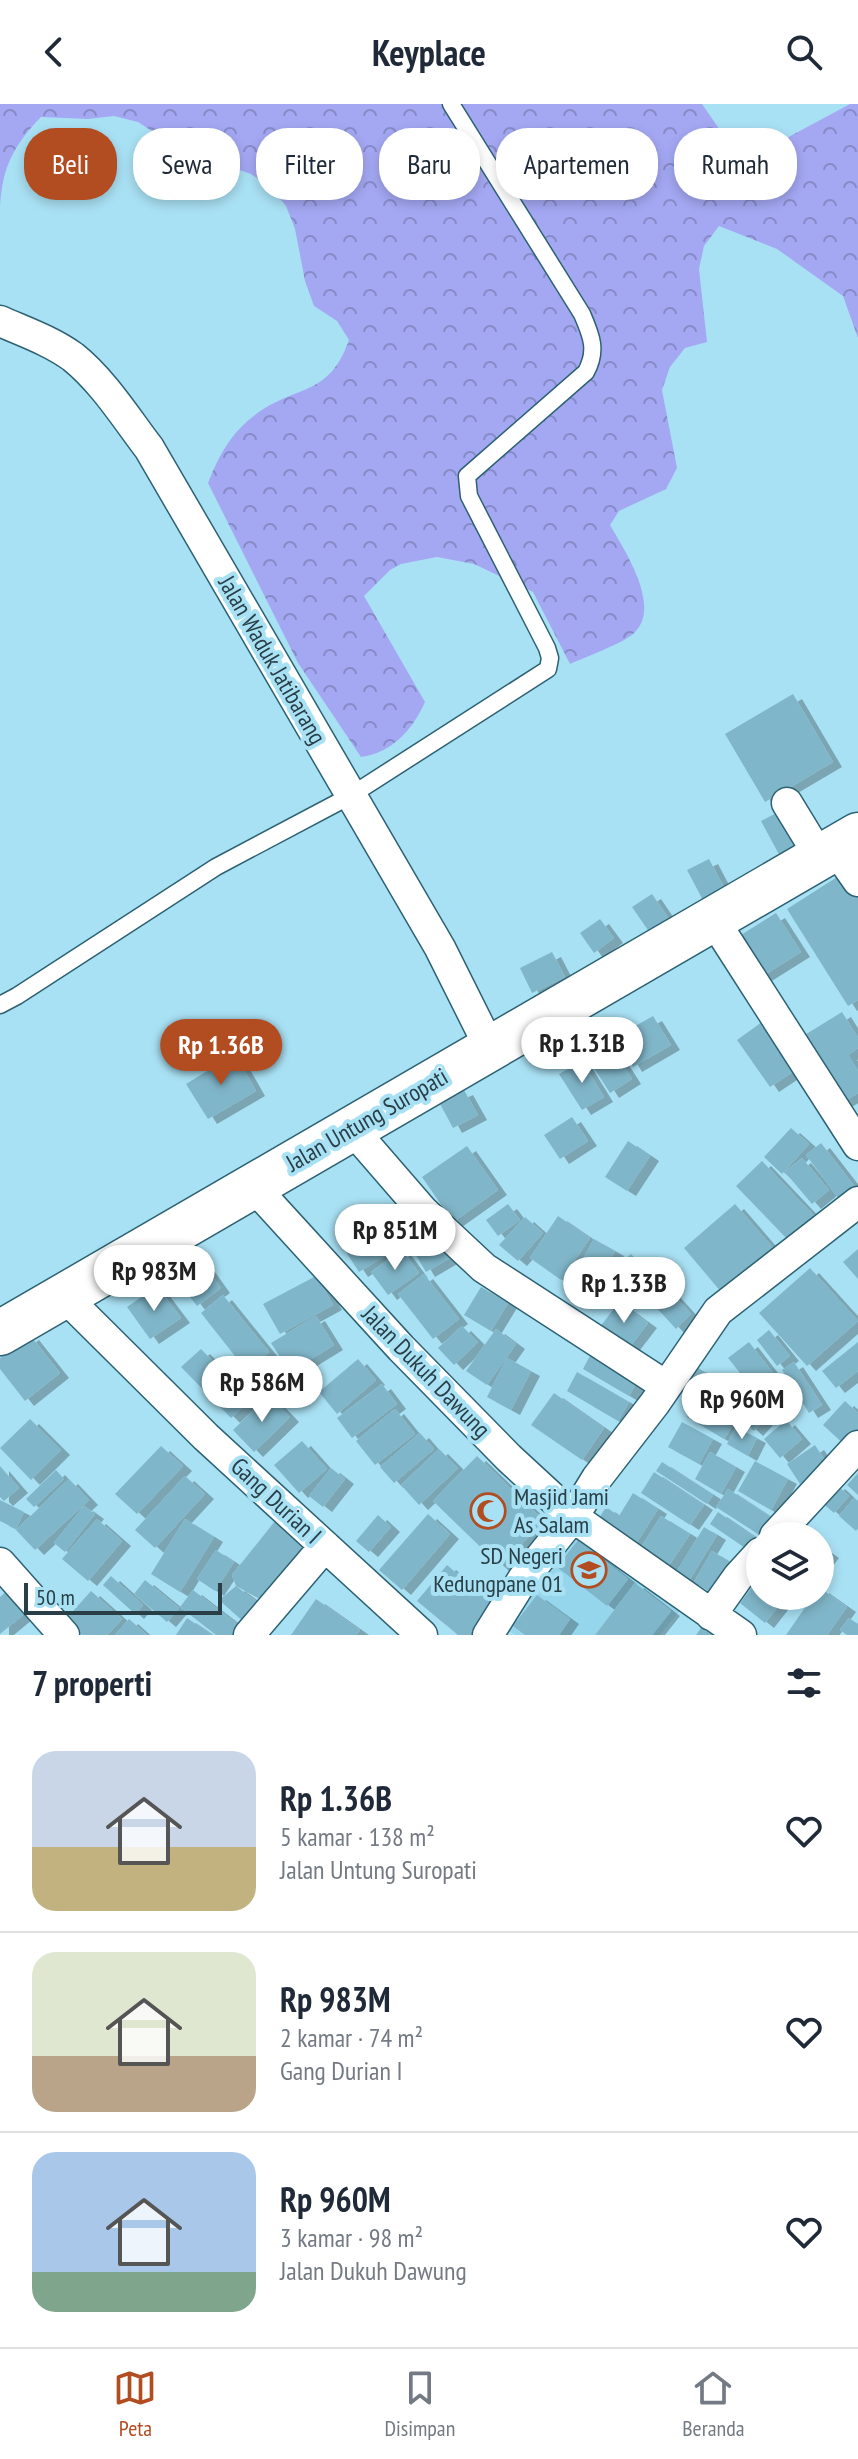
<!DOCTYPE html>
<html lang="id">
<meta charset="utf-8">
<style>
body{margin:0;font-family:"PT Sans Narrow",sans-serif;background:#f6f6f7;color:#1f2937;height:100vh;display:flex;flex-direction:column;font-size:30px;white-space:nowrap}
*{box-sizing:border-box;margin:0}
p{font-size:26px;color:#747a83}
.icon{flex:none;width:44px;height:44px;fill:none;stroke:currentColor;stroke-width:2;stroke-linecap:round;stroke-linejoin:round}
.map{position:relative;height:1531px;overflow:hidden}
.details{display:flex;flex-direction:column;background:#fff;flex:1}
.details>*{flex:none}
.guide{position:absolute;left:24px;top:24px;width:810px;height:72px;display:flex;gap:16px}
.fabs{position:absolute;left:746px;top:1418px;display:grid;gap:16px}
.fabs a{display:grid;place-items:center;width:88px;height:88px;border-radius:50%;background:#fff;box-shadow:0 4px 12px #0003;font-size:40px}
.scale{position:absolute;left:24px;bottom:20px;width:198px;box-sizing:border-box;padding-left:8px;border:4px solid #283f47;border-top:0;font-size:22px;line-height:28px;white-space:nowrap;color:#283f47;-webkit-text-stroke:6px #a9e1f4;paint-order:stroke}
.price{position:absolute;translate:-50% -68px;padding:0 18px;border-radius:28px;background:#fff;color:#222;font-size:26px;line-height:52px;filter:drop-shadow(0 2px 4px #0008)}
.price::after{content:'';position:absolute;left:50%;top:48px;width:24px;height:18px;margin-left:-12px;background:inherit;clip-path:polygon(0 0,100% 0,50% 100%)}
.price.current{background:#b24c21;color:#fff}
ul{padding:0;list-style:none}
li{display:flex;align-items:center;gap:24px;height:200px;padding:0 32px}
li+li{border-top:2px solid #e0e1e3}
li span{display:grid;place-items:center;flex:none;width:224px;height:160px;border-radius:24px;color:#555}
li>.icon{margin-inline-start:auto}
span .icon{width:96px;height:96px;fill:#fffc;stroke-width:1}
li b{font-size:34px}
h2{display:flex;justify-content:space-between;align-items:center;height:96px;padding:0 32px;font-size:34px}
.tag{padding:0 28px;border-radius:32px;background:#fff;box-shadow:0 4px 12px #0003;font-size:28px;line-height:72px}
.tag.current{background:#b24c21;color:#fff}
header{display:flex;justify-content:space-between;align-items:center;height:104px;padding:0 32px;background:#fff;font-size:36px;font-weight:700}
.tab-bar{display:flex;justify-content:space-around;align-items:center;height:112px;border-top:2px solid #e0e1e3;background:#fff;font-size:22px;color:#747a83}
.tab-bar a{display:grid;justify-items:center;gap:4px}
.tab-bar .current{color:#b24c21}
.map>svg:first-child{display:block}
</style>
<header><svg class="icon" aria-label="back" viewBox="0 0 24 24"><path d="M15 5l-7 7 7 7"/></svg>Keyplace<svg class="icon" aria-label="search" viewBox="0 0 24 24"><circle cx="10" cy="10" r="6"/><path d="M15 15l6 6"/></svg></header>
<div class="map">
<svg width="858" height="1531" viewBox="0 0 858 1531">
<defs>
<pattern id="forest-crowns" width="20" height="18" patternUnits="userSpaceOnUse" patternTransform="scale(2)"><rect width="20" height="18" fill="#a4a8f3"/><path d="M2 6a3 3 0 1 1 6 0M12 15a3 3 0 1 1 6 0" fill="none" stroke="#868ac7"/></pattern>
<filter id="shadow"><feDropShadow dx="9" dy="5" stdDeviation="0" flood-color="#0004"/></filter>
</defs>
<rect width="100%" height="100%" fill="#a9e1f4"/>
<path fill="#96d6ed" d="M 579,1426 L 681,1505 L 660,1531 L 515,1531 L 503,1522 Z"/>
<path fill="url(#forest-crowns)" d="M 0,0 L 702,0 L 742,58 L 850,0 L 858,0 L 858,234 L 843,192 L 777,145 L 719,122 L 704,142 L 699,165 L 707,238 L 685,244 L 670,263 L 662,286 L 677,364 L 666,385 L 619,407 L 610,421 C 625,447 663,504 633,530 C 621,540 586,553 570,560 L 533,488 L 474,460 L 437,453 L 401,460 L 390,466 L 364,492 L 425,598 C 413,625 392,649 361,653 L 298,559 L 208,379 C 220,349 232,327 259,308 C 300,280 329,292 349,236 L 337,217 L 314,202 L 305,177 L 295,125 L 286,102 L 271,84 L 251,70 L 181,46 L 138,18 L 114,12 L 88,15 L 41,13 C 13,42 2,64 0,104 Z"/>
<path fill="#80b6c9" filter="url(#shadow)" d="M 793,590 L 833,658 L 765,698 L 725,630 Z
M 786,704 L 807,743 L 782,756 L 761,717 Z
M 709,755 L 727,789 L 705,800 L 687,766 Z
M 845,768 L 858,789 L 858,896 L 848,902 L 787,805 Z
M 652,790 L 673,821 L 654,835 L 632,803 Z
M 776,809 L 801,848 L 758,875 L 733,836 Z
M 600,815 L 614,834 L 594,849 L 580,829 Z
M 552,848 L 565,873 L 532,889 L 520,864 Z
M 842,908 L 858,934 L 858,944 L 848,951 L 858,967 L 858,989 L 836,1002 L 795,937 Z
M 653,912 L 671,941 L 633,963 L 616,933 Z
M 769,913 L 803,961 L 770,983 L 737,936 Z
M 609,939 L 632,975 L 610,989 L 587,953 Z
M 235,950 L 256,987 L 208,1015 L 186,980 Z
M 582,957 L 604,993 L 582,1006 L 559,970 Z
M 464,986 L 478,1011 L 453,1024 L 439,998 Z
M 572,1013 L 588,1037 L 560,1055 L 544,1031 Z
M 791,1024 L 809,1040 L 782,1070 L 764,1053 Z
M 628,1037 L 650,1052 L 627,1087 L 605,1073 Z
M 821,1039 L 855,1083 L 839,1095 L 806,1051 Z
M 467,1042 L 498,1086 L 453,1118 L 422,1073 Z
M 802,1054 L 829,1086 L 812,1100 L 785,1068 Z
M 762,1057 L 815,1113 L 789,1137 L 736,1082 Z
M 508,1100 L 520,1116 L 498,1132 L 486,1116 Z
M 735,1100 L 779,1151 L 727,1195 L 684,1144 Z
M 420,1107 L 432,1125 L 413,1137 L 401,1119 Z
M 558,1112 L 590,1134 L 561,1176 L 530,1154 Z
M 525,1113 L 543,1129 L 518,1157 L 499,1141 Z
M 392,1115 L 407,1138 L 359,1168 L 344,1145 Z
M 435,1128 L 450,1154 L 426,1168 L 411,1143 Z
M 594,1135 L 615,1147 L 589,1194 L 568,1183 Z
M 858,1145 L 858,1175 L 843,1158 Z
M 402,1146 L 419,1169 L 388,1191 L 371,1168 Z
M 631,1150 L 656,1177 L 639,1193 L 614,1166 Z
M 198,1152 L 221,1184 L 197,1202 L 173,1171 Z
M 810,1164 L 858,1217 L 807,1262 L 759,1209 Z
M 424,1170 L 459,1215 L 433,1235 L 398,1190 Z
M 316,1172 L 333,1201 L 280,1230 L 263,1200 Z
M 157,1182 L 181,1214 L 150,1235 L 127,1203 Z
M 481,1183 L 508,1199 L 491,1227 L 464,1211 Z
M 670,1187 L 691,1210 L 676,1225 L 654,1201 Z
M 223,1191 L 269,1248 L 246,1266 L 201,1209 Z
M 619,1198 L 648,1219 L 628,1245 L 600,1223 Z
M 316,1212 L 334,1241 L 290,1268 L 271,1239 Z
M 462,1222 L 478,1238 L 454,1261 L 438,1244 Z
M 496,1225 L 516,1240 L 487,1281 L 466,1267 Z
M 769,1226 L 790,1252 L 777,1262 L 757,1236 Z
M 30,1231 L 60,1269 L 25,1297 L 0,1265 L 0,1254 Z
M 749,1238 L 776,1273 L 756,1289 L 728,1254 Z
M 858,1238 L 858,1267 L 836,1284 L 822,1267 Z
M 201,1245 L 237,1282 L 254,1266 L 267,1280 L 231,1314 L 181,1263 Z
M 593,1246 L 640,1273 L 629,1292 L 583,1265 Z
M 507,1254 L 531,1267 L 511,1306 L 487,1293 Z
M 358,1255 L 376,1276 L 337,1310 L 319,1288 Z
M 794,1258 L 822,1301 L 809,1309 L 782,1266 Z
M 697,1263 L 732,1286 L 722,1302 L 687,1278 Z
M 577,1268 L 629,1298 L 618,1317 L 567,1287 Z
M 778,1274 L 796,1293 L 773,1314 L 755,1295 Z
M 382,1280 L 397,1300 L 352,1334 L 337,1314 Z
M 554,1289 L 604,1324 L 582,1356 L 531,1321 Z
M 269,1291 L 290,1313 L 254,1348 L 233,1326 Z
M 740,1291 L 766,1314 L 754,1327 L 729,1303 Z
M 700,1294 L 736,1316 L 724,1335 L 687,1313 Z
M 845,1297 L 858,1309 L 858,1333 L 848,1344 L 823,1321 Z
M 395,1305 L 415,1330 L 375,1361 L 356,1337 Z
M 30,1315 L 61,1346 L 31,1376 L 0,1344 Z
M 786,1316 L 802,1335 L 780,1354 L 764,1335 Z
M 682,1318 L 713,1335 L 699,1360 L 668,1343 Z
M 736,1323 L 757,1334 L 748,1352 L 727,1340 Z
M 420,1329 L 434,1345 L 394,1379 L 380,1363 Z
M 302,1337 L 327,1365 L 299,1389 L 274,1361 Z
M 815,1341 L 828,1361 L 800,1380 L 787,1360 Z
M 161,1342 L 183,1362 L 137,1410 L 115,1390 Z
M 439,1345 L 458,1364 L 419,1401 L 401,1381 Z
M 710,1348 L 736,1363 L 721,1390 L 695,1375 Z
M 477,1352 L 544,1417 L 500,1462 L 433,1397 Z
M 755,1357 L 788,1375 L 771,1406 L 738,1387 Z
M 662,1358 L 713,1391 L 707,1400 L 656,1367 Z
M 0,1362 L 19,1384 L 4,1397 L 0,1393 Z
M 331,1364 L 345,1375 L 323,1403 L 309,1392 Z
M 56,1366 L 64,1375 L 34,1403 L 26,1395 Z
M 654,1368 L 704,1401 L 690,1421 L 641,1389 Z
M 858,1369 L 858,1391 L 847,1381 Z
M 185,1372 L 205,1390 L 155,1444 L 135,1426 Z
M 69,1375 L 89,1396 L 35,1446 L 16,1426 Z
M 836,1380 L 849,1392 L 834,1409 L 820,1397 Z
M 728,1385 L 772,1414 L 761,1432 L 716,1403 Z
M 633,1389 L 658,1405 L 634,1443 L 596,1419 L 606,1403 L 619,1412 Z
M 854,1394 L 858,1397 L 858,1424 L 856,1427 L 839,1412 Z
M 0,1396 L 24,1408 L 16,1425 L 0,1417 Z
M 84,1402 L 95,1410 L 65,1448 L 54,1439 Z
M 718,1408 L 759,1436 L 751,1448 L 710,1420 Z
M 428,1410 L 450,1430 L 402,1486 L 379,1466 Z
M 378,1411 L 391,1423 L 369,1448 L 356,1437 Z
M 661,1412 L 690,1430 L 666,1466 L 638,1448 Z
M 97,1415 L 122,1437 L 88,1477 L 62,1455 Z
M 185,1415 L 214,1433 L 180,1488 L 151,1470 Z
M 275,1417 L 308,1444 L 264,1497 L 236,1482 L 232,1471 Z
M 704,1423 L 717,1431 L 687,1480 L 674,1472 Z
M 578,1436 L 628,1475 L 607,1502 L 557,1463 Z
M 820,1442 L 830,1449 L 820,1462 Z
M 216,1446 L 234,1458 L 215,1487 L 197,1475 Z
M 712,1447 L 737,1462 L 718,1493 L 694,1478 Z
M 447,1461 L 496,1503 L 471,1531 L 458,1531 L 417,1497 Z
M 111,1472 L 143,1501 L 135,1510 L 103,1481 Z
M 760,1473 L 760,1492 L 786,1492 L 765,1519 L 740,1499 Z
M 145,1476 L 179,1504 L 167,1518 L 134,1490 Z
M 635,1479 L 671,1507 L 652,1531 L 595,1531 Z
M 236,1482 L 261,1501 L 245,1519 L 219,1496 Z
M 10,1484 L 29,1506 L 0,1530 L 0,1493 Z
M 820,1484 L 847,1503 L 827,1531 L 786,1531 L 813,1492 L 820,1492 Z
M 193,1486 L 241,1523 L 235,1531 L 216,1531 L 180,1503 Z
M 91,1487 L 122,1515 L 107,1531 L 82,1531 L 65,1516 Z
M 537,1491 L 570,1515 L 559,1531 L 525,1531 L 513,1522 Z
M 316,1495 L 360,1526 L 356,1531 L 291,1531 Z
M 187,1514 L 212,1531 L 176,1531 Z
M 849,1514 L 858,1520 L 858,1531 L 847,1531 L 840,1526 Z
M 129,1515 L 147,1531 L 115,1531 Z
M 705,1518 L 722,1531 L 696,1531 Z"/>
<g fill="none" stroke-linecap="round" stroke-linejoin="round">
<defs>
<path id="service" d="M 0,901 L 17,892 L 216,763 L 350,692 L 548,565 L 550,554 L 547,544 L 469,392 L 467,372 L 586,268 C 598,246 591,231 582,210 L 451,0"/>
<path id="minor" d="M 0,217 C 25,228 51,237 73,253 C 103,277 126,314 149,344 L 440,844 L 490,944
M 787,699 L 820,753
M 835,744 L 858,777
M 713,815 L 858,1041
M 352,1025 L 423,1107 L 484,1164 L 666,1282
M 253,1082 L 401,1244 L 509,1354 L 573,1413 L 741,1531
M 64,1192 L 206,1333 L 422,1531
M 775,1432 L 858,1342
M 0,1459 L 64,1531
M 711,1511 L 738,1473 L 760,1449
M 249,1531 L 325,1442
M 488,1531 L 523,1475 L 573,1413 L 597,1374 L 655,1299 L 718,1207 L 858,1098"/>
<path id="secondary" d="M 0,1229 L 858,731"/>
</defs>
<use href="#service" stroke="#2c6273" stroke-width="19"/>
<use href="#minor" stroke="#2c6273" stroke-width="33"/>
<use href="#secondary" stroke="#2c6273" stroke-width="47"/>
<use href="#service" stroke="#fff" stroke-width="16"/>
<use href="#minor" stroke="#fff" stroke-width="30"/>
<use href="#secondary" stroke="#fff" stroke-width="44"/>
</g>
<defs>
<symbol id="mosque-ring" viewBox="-11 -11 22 22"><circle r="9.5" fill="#a9e1f4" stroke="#b24c21" stroke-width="1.5"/><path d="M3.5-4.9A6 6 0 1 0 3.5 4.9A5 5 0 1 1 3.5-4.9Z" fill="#b24c21"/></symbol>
<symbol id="school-ring" viewBox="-11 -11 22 22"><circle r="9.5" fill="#a9e1f4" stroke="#b24c21" stroke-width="1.5"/><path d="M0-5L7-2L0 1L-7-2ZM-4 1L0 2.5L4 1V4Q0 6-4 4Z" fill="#b24c21"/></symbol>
</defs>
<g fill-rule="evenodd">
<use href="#mosque-ring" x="468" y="1387" width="40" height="40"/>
<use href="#school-ring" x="569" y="1446" width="40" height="40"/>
</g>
<g text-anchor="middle" stroke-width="8" stroke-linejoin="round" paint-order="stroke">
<g font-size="24" fill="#283f47" stroke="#a9e1f4">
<text transform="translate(272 556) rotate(60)" y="8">Jalan Waduk Jatibarang</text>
<text transform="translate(367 1016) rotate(-30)" y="8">Jalan Untung Suropati</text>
<text transform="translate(426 1268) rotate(46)" y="8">Jalan Dukuh Dawung</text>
<text transform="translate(276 1397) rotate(43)" y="8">Gang Durian I</text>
</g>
<g font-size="24" fill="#283f47" stroke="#a9e1f4" text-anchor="start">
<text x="514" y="1401">Masjid Jami<tspan x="514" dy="28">As Salam</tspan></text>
<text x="563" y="1460" text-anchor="end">SD Negeri<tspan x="563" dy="28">Kedungpane 01</tspan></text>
</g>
</g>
</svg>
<div class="fabs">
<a><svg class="icon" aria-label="layers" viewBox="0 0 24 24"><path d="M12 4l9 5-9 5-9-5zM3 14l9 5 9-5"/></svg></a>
</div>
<div class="scale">50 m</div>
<b class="price" style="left:582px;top:981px">Rp 1.31B</b>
<b class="price current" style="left:221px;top:983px">Rp 1.36B</b>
<b class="price" style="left:395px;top:1168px">Rp 851M</b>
<b class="price" style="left:154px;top:1209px">Rp 983M</b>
<b class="price" style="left:624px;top:1221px">Rp 1.33B</b>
<b class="price" style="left:262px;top:1320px">Rp 586M</b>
<b class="price" style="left:742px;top:1337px">Rp 960M</b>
<div class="guide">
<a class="tag current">Beli</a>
<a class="tag">Sewa</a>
<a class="tag">Filter</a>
<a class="tag">Baru</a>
<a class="tag">Apartemen</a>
<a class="tag">Rumah</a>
</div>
</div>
<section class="details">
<h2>7 properti<svg class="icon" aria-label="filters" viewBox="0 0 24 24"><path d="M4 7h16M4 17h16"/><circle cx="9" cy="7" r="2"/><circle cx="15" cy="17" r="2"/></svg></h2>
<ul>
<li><span style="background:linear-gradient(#c9d6e8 60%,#c2b280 0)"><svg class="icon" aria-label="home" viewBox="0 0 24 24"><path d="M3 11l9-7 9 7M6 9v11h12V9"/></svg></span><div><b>Rp 1.36B</b><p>5 kamar · 138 m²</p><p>Jalan Untung Suropati</p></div><svg class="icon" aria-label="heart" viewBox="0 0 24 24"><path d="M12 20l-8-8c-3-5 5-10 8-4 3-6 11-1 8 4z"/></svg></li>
<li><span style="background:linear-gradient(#dfe7d0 65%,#b9a48a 0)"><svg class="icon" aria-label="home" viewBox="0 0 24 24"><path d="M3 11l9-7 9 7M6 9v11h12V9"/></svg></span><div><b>Rp 983M</b><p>2 kamar · 74 m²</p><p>Gang Durian I</p></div><svg class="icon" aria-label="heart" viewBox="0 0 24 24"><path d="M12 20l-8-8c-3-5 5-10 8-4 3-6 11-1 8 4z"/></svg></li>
<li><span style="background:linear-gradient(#a9c7e8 75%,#7fa58c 0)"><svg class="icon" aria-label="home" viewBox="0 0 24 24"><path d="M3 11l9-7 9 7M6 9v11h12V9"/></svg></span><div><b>Rp 960M</b><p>3 kamar · 98 m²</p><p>Jalan Dukuh Dawung</p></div><svg class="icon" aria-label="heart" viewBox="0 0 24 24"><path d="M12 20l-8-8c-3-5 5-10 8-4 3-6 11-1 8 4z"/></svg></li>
</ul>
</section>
<nav class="tab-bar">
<a class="current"><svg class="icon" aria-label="map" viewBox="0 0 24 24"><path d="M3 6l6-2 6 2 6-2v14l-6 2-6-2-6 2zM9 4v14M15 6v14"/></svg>Peta</a>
<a><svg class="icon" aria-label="saved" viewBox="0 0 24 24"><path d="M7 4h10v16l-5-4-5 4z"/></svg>Disimpan</a>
<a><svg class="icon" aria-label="home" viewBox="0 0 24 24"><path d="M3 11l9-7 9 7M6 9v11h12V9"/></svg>Beranda</a>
</nav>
